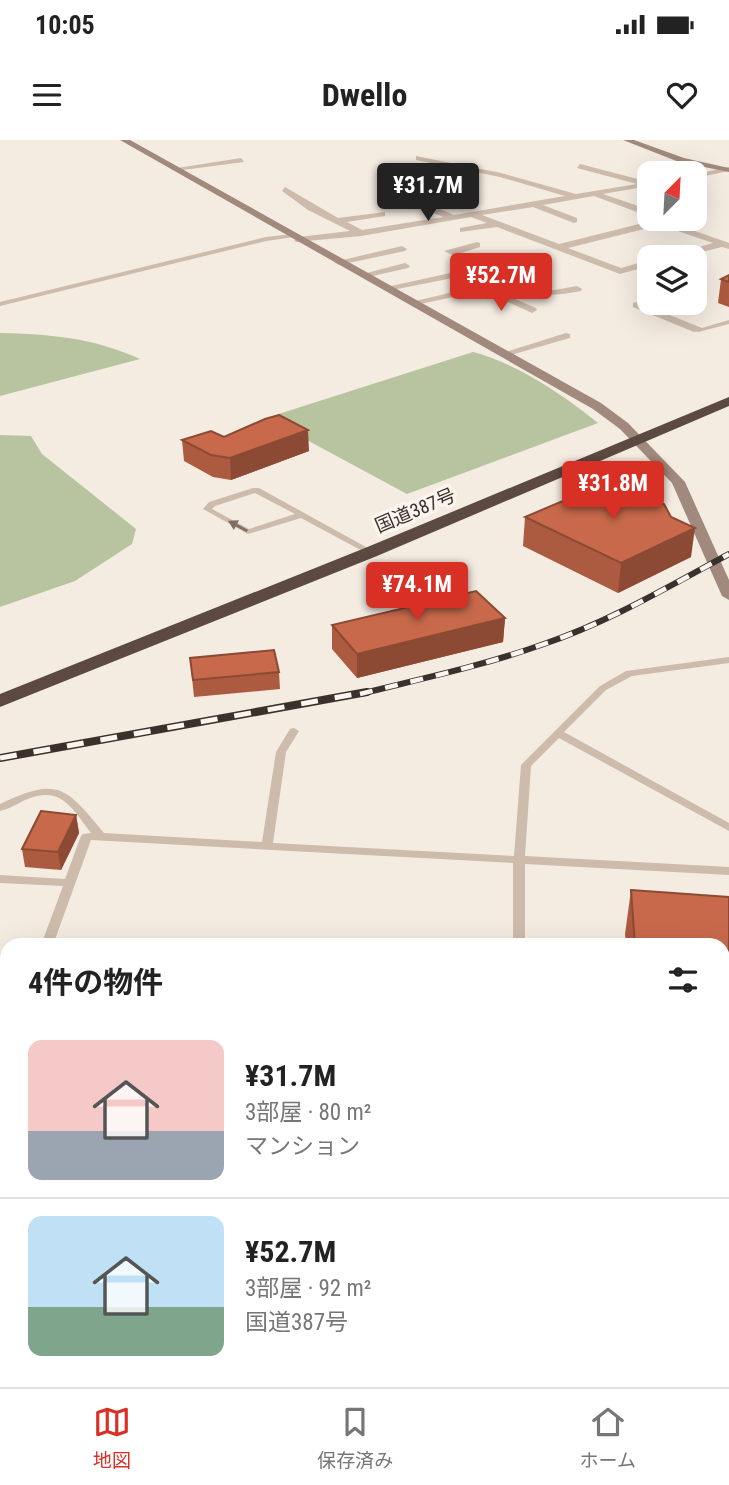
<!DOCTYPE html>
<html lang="ja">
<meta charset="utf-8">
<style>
body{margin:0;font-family:"Roboto Condensed","Noto Sans JP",sans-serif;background:#f2f2f2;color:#222;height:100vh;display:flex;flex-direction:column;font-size:26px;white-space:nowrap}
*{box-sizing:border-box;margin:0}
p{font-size:23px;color:#767676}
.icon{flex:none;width:38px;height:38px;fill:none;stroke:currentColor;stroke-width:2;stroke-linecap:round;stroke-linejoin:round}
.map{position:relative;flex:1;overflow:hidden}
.side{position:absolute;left:0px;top:798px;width:730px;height:450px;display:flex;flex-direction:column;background:#fff;border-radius:21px 21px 0 0;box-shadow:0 7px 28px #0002}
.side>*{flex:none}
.needle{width:46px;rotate:24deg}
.buttons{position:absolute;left:637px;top:21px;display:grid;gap:14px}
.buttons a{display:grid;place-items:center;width:70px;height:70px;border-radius:14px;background:#fff;box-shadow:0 7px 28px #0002;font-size:35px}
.price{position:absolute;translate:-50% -60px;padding:0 16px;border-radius:7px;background:#d93025;color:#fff;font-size:23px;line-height:46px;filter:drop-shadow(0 2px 4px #0008)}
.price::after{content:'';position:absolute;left:50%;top:42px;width:21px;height:16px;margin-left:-10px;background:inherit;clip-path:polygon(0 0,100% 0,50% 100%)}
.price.current{background:#222;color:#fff}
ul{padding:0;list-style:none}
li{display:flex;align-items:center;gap:21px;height:175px;padding:0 28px}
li+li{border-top:2px solid #e0e0e0}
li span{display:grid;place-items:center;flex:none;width:196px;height:140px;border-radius:14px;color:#555}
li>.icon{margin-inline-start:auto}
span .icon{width:84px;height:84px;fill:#fffc;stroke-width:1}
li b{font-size:30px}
h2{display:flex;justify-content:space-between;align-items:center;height:84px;padding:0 28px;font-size:30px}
.status{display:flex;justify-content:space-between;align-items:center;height:49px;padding:0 35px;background:#fff;direction:ltr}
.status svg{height:19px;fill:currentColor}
header{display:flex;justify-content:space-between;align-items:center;height:91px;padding:0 28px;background:#fff;font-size:32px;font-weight:700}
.dock{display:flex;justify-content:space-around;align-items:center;height:98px;border-top:2px solid #e0e0e0;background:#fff;font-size:19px;color:#767676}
.dock a{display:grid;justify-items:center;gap:4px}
.dock .current{color:#d93025}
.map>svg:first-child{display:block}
</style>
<div class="status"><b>10:05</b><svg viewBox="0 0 49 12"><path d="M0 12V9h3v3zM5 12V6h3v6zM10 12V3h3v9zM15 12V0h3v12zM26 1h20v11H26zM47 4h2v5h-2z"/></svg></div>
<header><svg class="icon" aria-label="menu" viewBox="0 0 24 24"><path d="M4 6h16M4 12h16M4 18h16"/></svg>Dwello<svg class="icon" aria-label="heart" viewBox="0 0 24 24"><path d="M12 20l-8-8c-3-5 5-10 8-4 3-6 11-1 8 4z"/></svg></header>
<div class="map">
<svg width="729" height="1247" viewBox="0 0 729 1247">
<rect width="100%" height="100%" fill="#f4ebe1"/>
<path fill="#b8c4a0" d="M 0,193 C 50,194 94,198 140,219 L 0,256 Z
M 473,212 C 514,222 565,256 598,283 L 407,354 L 266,278 Z
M 0,295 L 31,296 L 42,314 L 136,389 L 132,404 L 75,441 L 0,467 Z"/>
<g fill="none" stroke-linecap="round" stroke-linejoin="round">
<path fill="#cdbbac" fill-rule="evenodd" d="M 292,94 L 295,96 L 294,97 L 266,101 L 0,166 L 0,162 L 266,97 Z
M 729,180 L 729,184 L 698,192 L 695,190 Z
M 253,348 L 259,348 L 375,412 L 371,415 L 368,414 L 301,378 L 248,394 L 203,369 L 209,362 ZM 255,353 L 295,374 L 249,389 L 212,369 L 215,366 Z
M 729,517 L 729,523 L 632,536 L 606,550 L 564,592 L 729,683 L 729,691 L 559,598 L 531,626 L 525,716 L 729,727 L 729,735 L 525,724 L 525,805 L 513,805 L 513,723 L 91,700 L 53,805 L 41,805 L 63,746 L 0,743 L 0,735 L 65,739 L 81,696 L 83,694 L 91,693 C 71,667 61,645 25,660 C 17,664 9,669 0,671 L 0,664 C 58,636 66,647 104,693 L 262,702 L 276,612 L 290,589 L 294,588 L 299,591 L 286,612 L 273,703 L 514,716 L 521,625 L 600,546 L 626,531 Z
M 7,911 L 7,934 L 5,939 L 0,940 L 0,917 L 2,912 Z"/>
<path fill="#cdbbac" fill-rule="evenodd" d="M 416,16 L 501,33 L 576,54 L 637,44 L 577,28 L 580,24 L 649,42 L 649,46 L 603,54 L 644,68 L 649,79 L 661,79 L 729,103 L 729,109 L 722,107 L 681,117 L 666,117 L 713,103 L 660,85 L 568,108 L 621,128 L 649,120 L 649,126 L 620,134 L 497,87 L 460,92 L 460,88 L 487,83 L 471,77 L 361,96 L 296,102 L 294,100 L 299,97 L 350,91 L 308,70 L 282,51 L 285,47 L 338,78 L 385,72 L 385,76 L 347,82 L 362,90 L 443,77 L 409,62 L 412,57 L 454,75 L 565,56 L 500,37 L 416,20 ZM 594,56 L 637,72 L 639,77 L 651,81 L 559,104 L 482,75 L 533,67 L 574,83 L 577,82 L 577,78 L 543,65 Z
M 241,18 L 244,22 L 175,31 L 171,29 Z
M 729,27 L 729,31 L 695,38 L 695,34 Z
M 477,102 L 480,103 L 480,107 L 461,113 L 510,136 L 510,140 L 486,150 L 411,166 L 411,162 L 479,146 L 499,138 L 444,111 Z
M 402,106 L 407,109 L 405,111 L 339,125 L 334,122 Z
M 405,123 L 410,126 L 408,128 L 364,138 L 359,135 Z
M 455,132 L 460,135 L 458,137 L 387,151 L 382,148 Z
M 577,146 L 582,149 L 581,151 C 558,156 537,154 515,159 L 536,168 L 537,170 L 532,173 L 499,158 L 538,148 L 549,151 Z
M 637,162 L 702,188 L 703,190 L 694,192 L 633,167 L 633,163 Z
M 566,193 L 570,194 L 570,198 L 504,217 L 499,214 Z"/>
<path fill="#a18a7d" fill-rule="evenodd" d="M 120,0 L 130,0 L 601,263 L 628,283 L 685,342 L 729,440 L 729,460 L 722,456 L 672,343 L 620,289 L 593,269 Z
M 623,0 L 634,0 L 684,18 L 729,28 L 729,32 L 679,22 Z"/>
<path fill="#5c4a42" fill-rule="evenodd" d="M 729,257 L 729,266 L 377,416 L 0,567 L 0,554 L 365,408 Z"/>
<defs>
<path id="rail-far1" d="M 360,554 C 420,539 482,526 541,505 C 607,483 668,447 729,414"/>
<path id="rail" d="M 0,618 L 367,552"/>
</defs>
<use href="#rail-far1" stroke="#3b302b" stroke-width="6"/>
<use href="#rail" stroke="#3b302b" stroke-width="8"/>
<use href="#rail-far1" stroke="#fbf5ee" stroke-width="4.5" stroke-dasharray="13" stroke-linecap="butt"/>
<use href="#rail" stroke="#fbf5ee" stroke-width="5" stroke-dasharray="17" stroke-linecap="butt"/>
</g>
<path fill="#ac5a40" d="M 729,135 L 729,167 L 718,163 L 721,139 Z
M 224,297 L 309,311 L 231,340 L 213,337 L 184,321 L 182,300 Z
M 525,377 L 691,417 L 618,453 L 523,406 Z
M 505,478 L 503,502 L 357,538 L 332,509 L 332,485 Z
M 190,518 L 279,532 L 280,549 L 194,557 Z
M 76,675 L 79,693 L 61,730 L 25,727 L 22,709 Z
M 631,750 L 729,757 L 729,1247 L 720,1247 L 719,1241 L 723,1241 L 723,805 L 626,805 L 625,794 Z
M 0,926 L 7,926 L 7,1052 L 0,1052 Z
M 0,1070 L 7,1071 L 7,1241 L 0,1247 Z
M 103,1241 L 159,1241 L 158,1247 Z
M 188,1241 L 513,1241 L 512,1247 L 187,1247 Z"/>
<path fill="#8c4a34" d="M 308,290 L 309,311 L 231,340 L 230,318 Z
M 695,388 L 691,417 L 618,453 L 621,423 Z
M 505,478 L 503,502 L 357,538 L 357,514 Z
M 76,675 L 79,693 L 61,730 L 58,712 Z
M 38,1241 L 42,1241 L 44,1247 L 37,1247 Z
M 211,1241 L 219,1241 L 220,1247 L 210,1247 Z"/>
<path fill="#c8694b" stroke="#8c4a34" stroke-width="2" d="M 729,135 L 729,142 L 721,139 Z
M 279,275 L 308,290 L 230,318 L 211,315 L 182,300 L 211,291 L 224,297 L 265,279 Z
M 610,341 L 664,364 L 671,377 L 695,388 L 621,423 L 525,377 Z
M 476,451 L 505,478 L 357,514 L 332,485 Z
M 274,510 L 279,532 L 193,540 L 190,518 Z
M 41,671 L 76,675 L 58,712 L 22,709 Z
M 631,750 L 729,757 L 729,1061 L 723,1060 L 723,805 L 635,805 Z
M 0,926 L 7,926 L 7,1007 L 0,1007 Z
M 0,1070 L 7,1071 L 7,1186 L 0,1185 Z
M 723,1093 L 729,1094 L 729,1183 L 726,1150 L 723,1150 Z
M 0,1228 L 7,1229 L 7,1241 L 38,1241 L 37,1247 L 0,1247 Z
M 188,1241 L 211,1241 L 210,1247 L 187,1247 Z
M 401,1241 L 513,1241 L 512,1247 L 401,1247 Z"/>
<defs><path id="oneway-solid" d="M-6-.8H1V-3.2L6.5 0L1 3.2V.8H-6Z" transform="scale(1.75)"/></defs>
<use fill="#7d6f65" href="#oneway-solid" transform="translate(238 386) rotate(-152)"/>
<g text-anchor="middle" stroke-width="7" stroke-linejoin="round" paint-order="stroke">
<g font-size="19" fill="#3b302b" stroke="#fbf5ee">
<text transform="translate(415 370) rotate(-23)" y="7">国道387号</text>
</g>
</g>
</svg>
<div class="buttons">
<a><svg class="needle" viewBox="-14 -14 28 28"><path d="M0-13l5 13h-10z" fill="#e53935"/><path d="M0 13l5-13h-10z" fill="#767676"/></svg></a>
<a><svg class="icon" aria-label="layers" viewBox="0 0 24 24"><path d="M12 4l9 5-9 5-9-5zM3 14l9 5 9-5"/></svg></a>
</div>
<b class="price current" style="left:428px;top:83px">¥31.7M</b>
<b class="price" style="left:501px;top:173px">¥52.7M</b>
<b class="price" style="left:613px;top:381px">¥31.8M</b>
<b class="price" style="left:417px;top:482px">¥74.1M</b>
<section class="side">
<h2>4件の物件<svg class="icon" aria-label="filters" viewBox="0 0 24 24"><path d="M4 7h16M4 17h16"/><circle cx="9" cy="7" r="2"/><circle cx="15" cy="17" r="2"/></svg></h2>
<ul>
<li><span style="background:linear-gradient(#f6c9c9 65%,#9aa5b1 0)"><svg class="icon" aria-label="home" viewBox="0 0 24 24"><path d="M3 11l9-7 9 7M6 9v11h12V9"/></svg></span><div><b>¥31.7M</b><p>3部屋 · 80 m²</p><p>マンション</p></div></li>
<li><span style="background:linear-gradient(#bfe0f5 65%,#7fa58c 0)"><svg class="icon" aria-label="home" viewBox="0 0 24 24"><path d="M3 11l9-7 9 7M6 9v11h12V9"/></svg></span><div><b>¥52.7M</b><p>3部屋 · 92 m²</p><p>国道387号</p></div></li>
</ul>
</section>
</div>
<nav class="dock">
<a class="current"><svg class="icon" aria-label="map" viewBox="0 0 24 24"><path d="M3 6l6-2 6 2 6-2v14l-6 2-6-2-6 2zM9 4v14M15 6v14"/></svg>地図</a>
<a><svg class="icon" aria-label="saved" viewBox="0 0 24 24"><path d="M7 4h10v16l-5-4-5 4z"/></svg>保存済み</a>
<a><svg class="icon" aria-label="home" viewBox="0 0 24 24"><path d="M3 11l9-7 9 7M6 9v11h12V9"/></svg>ホーム</a>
</nav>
